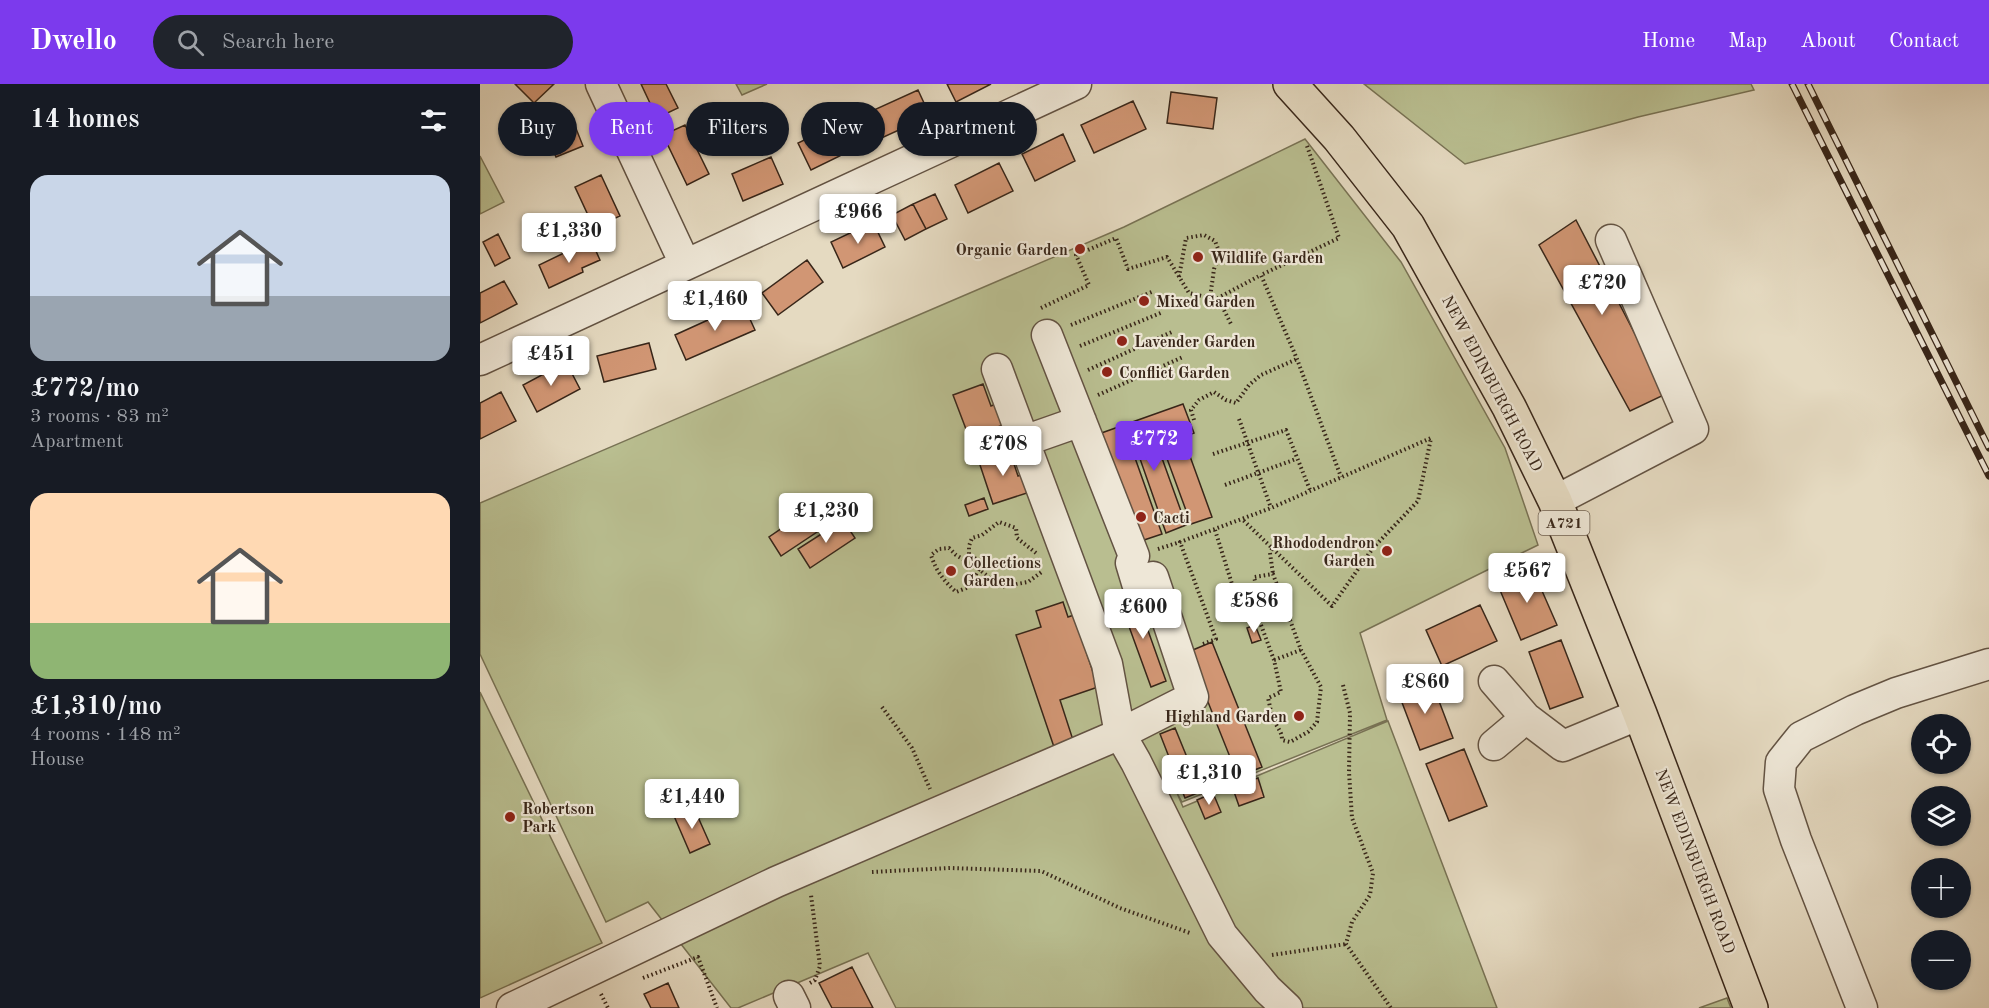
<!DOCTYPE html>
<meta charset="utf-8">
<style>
body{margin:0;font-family:"Old Standard TT",serif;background:#20242c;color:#f1f3f6;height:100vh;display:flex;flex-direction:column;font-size:22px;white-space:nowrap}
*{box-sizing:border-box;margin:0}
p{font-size:20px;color:#9ea1a6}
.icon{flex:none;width:33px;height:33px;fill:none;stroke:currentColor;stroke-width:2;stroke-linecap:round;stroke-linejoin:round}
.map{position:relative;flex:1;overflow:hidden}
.side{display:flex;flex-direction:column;background:#171b24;width:480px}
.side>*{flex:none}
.guide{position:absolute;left:18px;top:18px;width:570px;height:54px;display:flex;gap:12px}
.tools{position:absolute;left:1431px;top:630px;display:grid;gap:12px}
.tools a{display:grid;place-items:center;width:60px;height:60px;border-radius:50%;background:#171b24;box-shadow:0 2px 4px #0004;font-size:30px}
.price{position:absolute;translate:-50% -51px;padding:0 14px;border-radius:6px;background:#fff;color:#222;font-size:20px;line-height:39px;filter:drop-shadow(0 2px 3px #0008)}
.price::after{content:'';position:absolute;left:50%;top:36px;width:18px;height:14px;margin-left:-9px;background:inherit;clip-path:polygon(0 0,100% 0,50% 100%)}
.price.active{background:#7c3aed;color:#fff}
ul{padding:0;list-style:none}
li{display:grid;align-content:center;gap:12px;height:318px;padding:0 30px}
li span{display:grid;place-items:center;height:186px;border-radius:18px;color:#555}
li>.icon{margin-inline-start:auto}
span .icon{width:108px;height:108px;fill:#fffc;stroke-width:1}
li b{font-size:26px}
h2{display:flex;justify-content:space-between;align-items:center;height:72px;padding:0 30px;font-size:26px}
.pill{padding:0 21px;border-radius:27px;background:#171b24;box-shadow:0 2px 4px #0004;font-size:21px;line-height:54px}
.pill.active{background:#7c3aed;color:#fff}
header{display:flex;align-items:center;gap:36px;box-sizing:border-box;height:84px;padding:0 30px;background:#7c3aed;color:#fff}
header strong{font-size:28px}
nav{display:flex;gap:33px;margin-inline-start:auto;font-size:21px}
.search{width:420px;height:54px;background:#20242c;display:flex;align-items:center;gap:15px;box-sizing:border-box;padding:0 21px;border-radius:33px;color:#9ea1a6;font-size:22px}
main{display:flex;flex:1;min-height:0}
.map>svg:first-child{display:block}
</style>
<header>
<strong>Dwello</strong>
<div class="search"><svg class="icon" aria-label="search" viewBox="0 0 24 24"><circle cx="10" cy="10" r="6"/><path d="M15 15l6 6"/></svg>Search here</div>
<nav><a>Home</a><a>Map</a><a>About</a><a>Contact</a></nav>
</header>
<main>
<section class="side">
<h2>14 homes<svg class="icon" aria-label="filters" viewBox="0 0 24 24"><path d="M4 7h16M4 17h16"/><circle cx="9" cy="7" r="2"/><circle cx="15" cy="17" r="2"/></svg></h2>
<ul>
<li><span style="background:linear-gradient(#c9d6e8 65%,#9aa5b1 0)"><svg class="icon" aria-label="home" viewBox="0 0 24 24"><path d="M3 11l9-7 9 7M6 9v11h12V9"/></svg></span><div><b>£772/mo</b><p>3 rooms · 83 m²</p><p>Apartment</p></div></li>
<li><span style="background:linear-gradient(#ffd9b3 70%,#8fb573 0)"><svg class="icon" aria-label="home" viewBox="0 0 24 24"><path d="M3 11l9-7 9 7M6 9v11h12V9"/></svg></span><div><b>£1,310/mo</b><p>4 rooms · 148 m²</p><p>House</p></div></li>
</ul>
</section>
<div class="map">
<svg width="1509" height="924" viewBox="0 0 1509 924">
<rect width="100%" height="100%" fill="#e5dac1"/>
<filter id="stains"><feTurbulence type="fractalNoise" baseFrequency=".00333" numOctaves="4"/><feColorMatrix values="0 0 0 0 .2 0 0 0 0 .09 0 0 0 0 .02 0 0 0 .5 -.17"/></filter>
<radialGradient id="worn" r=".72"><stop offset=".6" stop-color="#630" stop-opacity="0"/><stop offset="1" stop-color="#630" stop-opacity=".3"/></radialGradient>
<path fill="#b9be90" stroke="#787254" stroke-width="1.5" d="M 256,0 L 287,0 L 262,11 Z
M 884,0 L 1271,0 L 1274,6 L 1158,33 L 985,80 Z
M 825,55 L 921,178 L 1025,364 L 1058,461 L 880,549 L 907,636 L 702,718 L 697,709 L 703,723 L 908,637 L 1017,924 L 416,924 L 388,869 L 258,924 L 251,924 L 168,818 L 126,838 L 0,570 L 0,419 L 644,143 Z
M 0,72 L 24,118 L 0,130 Z
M 0,608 L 122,859 L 0,914 Z
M 1247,914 L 1251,924 L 1219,924 Z"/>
<path fill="#d19674" stroke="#382619" stroke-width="1.5" d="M 35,0 L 74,0 L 54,19 Z
M 161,0 L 186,0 L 198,24 L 177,34 Z
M 467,0 L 511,0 L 476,18 Z
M 438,6 L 450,32 L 397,56 L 385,30 Z
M 691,8 L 737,14 L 733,45 L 687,39 Z
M 653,17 L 666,45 L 614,69 L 601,41 Z
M 89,27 L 103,62 L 76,73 L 62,38 Z
M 357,40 L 370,67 L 331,86 L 318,59 Z
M 205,41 L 229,90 L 207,101 L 183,51 Z
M 583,50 L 595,77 L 555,97 L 542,70 Z
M 291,73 L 303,100 L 263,117 L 252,90 Z
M 519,79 L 533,107 L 488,129 L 475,101 Z
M 121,91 L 140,132 L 114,144 L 95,103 Z
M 455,110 L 467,135 L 446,145 L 433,120 Z
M 433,120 L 446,145 L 425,156 L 412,131 Z
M 1096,136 L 1186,310 L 1150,327 L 1059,161 Z
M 393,138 L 405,163 L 363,184 L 351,158 Z
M 18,150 L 30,174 L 15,182 L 3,158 Z
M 111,156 L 120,176 L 102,184 L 103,188 L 69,204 L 59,181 Z
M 327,176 L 343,198 L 298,231 L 282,209 Z
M 24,197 L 37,220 L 0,239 L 0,209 Z
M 263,220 L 275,246 L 206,276 L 195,251 Z
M 169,259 L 176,285 L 124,298 L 117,272 Z
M 86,278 L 100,305 L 57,328 L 43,301 Z
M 503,300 L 511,322 L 521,318 L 529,339 L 489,353 L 473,311 Z
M 21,308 L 36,337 L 0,355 L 0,319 Z
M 703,320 L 714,349 L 703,353 L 732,433 L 711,440 L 682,361 L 678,363 L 706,441 L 686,449 L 658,369 L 654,371 L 682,450 L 658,458 L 613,352 Z
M 529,365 L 538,392 L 544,390 L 550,408 L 513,420 L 498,375 Z
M 504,414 L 508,425 L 489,432 L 485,421 Z
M 333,423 L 346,442 L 301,472 L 289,453 Z
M 363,436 L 375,454 L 330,484 L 318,465 Z
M 1052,484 L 1077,541 L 1041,556 L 1017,499 Z
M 655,510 L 686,597 L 671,603 L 639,515 Z
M 583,518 L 588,533 L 594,531 L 618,603 L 580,616 L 593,656 L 574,663 L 536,551 L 561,543 L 556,527 Z
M 1000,521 L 1017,557 L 962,582 L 946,546 Z
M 775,541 L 781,556 L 772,559 L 767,544 Z
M 1081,556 L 1103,613 L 1070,625 L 1049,568 Z
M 732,558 L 782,683 L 705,714 L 680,650 L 695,644 L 713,688 L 750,673 L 708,568 Z
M 951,596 L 973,654 L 940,666 L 918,608 Z
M 984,665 L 1007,722 L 969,737 L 946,680 Z
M 778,694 L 784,713 L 759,722 L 752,702 Z
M 733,709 L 741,728 L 725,735 L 717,716 Z
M 214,724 L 230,760 L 210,769 L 194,732 Z
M 372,883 L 393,924 L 352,924 L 339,899 Z
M 188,899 L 199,924 L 171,924 L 164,910 Z"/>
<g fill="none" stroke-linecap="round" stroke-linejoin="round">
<defs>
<path id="minor" d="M 121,0 L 205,180
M 0,276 L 596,0
M 517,285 L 627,580 L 640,650 L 713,613 L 673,493 L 657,499 L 651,479 L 654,472 L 567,251
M 544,357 L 601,337
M 1075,417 L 1213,345 L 1131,156
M 1014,597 L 1046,634 L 1083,662 L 1160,630
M 1014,661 L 1046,634
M 309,912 L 315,924
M 32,924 L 296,798 L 640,650 L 656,678 L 742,851 L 787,905 L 807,924
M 1382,924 L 1316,756 L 1299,705 L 1301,678 L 1321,653 L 1375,626 L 1416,609 L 1509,580"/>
<path id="major" d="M 810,0 L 859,54 L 928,142 L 1029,323 L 1075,417 L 1160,630 L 1271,924"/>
</defs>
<use href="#minor" stroke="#635343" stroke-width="33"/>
<use href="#major" stroke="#382619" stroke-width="36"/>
<path stroke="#382619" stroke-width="4" stroke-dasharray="1.5 3" stroke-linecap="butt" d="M 827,62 L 859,154 L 781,191 L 817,275 L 861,393
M 699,193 L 706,154 L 724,151 L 735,157 L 740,170 L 734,185 L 730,214
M 738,214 L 751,240
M 561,224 L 609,201 L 596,171 L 636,154 L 648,185 L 687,173 L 709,209 L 730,214 L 738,214 L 781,191
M 591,241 L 674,207
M 600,262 L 683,228
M 608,286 L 694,247
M 618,311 L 703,273
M 759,335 L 791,424
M 714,336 L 711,326 L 719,316 L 734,308 L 746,316 L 756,319 L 769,301 L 781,291 L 817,275
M 733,370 L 806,346 L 830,406
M 745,401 L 816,375
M 735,446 L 763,535 L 778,533 L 794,576 L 801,608 L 788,614 C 790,622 791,629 794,636 C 797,644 802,647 802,656 L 810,658 L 828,648 L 837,638 L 841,603 L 821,566 L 793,490 L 774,493 L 782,524 L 806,521
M 678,465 L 700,458
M 792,465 L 790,469 L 793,490
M 556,469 L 537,454 L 536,444 L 519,438 L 502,451 L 492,454 L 489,462 L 489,471 L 498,476 L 499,485 L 489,503 L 476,508 C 464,497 456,487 451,471 L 459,465 L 469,464 L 476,471 L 499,485 L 520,503 L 548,498 L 563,487
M 723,560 L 736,555 L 700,458 L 791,424 L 951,354 L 938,417 L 893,464 L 852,522 L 762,435
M 794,576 L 821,566
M 863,601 L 870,629 L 869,688 L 872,734 L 893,789 L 890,811 L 872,838 L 866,860 L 911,924
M 402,623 L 432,664 L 450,705
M 392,788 L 470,784 L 561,787 L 640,824 L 710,849
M 792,871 L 866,860
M 163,894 L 218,873 L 237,924
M 330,899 L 335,896 L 340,882 L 331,811
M 121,910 L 128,924"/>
<use href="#minor" stroke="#eee7d7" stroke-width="30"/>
<use href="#major" stroke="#e5dac1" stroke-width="33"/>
<defs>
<path id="rail" d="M 1312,0 L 1509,392
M 1328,0 L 1509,364"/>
</defs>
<use href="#rail" stroke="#382619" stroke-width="7"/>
<use href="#rail" stroke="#eee7d7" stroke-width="4.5" stroke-dasharray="14" stroke-linecap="butt"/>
</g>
<g fill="#8f2418" stroke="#eee7d7" stroke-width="2">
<circle cx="600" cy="165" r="6"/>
<circle cx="718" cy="173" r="6"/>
<circle cx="664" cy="217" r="6"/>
<circle cx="642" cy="257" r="6"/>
<circle cx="627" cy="288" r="6"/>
<circle cx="661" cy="433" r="6"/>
<circle cx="907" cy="467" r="6"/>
<circle cx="471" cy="487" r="6"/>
<circle cx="819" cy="632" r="6"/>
<circle cx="30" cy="733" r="6"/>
</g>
<g text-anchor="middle" stroke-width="4.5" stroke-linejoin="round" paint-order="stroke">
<rect fill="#eee7d7" stroke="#6f6052" stroke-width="1.5" x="1058.5" y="427" width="51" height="24" rx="4.5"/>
<g font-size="15" font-weight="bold" fill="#382619">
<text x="1084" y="444">A721</text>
</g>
<g font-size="16" font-weight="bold" fill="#382619" stroke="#eee7d7" text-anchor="start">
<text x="588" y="171" text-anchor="end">Organic Garden</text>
<text x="730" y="179">Wildlife Garden</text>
<text x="676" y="223">Mixed Garden</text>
<text x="654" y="263">Lavender Garden</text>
<text x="639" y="294">Conflict Garden</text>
<text x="673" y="439">Cacti</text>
<text x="895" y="464" text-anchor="end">Rhododendron<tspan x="895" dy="18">Garden</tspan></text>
<text x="483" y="484">Collections<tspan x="483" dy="18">Garden</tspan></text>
<text x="807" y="638" text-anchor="end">Highland Garden</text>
<text x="42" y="730">Robertson<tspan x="42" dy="18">Park</tspan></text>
</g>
<g font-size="16" fill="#382619" stroke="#eee7d7">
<text transform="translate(1013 299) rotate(62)" y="6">NEW EDINBURGH ROAD</text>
<text transform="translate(1216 777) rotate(69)" y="6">NEW EDINBURGH ROAD</text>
</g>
</g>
<rect width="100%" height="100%" filter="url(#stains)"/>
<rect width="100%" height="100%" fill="url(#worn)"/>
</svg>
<div class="tools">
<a><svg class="icon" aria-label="locate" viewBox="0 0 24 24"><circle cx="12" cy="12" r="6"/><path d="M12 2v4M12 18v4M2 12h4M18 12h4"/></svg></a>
<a><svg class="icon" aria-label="layers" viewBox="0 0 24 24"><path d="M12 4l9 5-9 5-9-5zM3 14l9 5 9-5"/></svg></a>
<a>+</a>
<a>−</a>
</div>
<b class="price" style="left:378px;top:161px">£966</b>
<b class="price" style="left:89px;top:180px">£1,330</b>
<b class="price" style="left:1122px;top:232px">£720</b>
<b class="price" style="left:235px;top:248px">£1,460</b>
<b class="price" style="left:71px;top:303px">£451</b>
<b class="price active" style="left:674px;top:388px">£772</b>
<b class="price" style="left:523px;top:393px">£708</b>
<b class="price" style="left:346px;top:460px">£1,230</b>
<b class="price" style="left:1047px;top:520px">£567</b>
<b class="price" style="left:774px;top:550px">£586</b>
<b class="price" style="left:663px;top:556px">£600</b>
<b class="price" style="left:945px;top:631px">£860</b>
<b class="price" style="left:729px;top:722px">£1,310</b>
<b class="price" style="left:212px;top:746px">£1,440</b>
<div class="guide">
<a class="pill">Buy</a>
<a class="pill active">Rent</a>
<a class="pill">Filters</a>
<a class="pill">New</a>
<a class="pill">Apartment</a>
</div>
</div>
</main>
